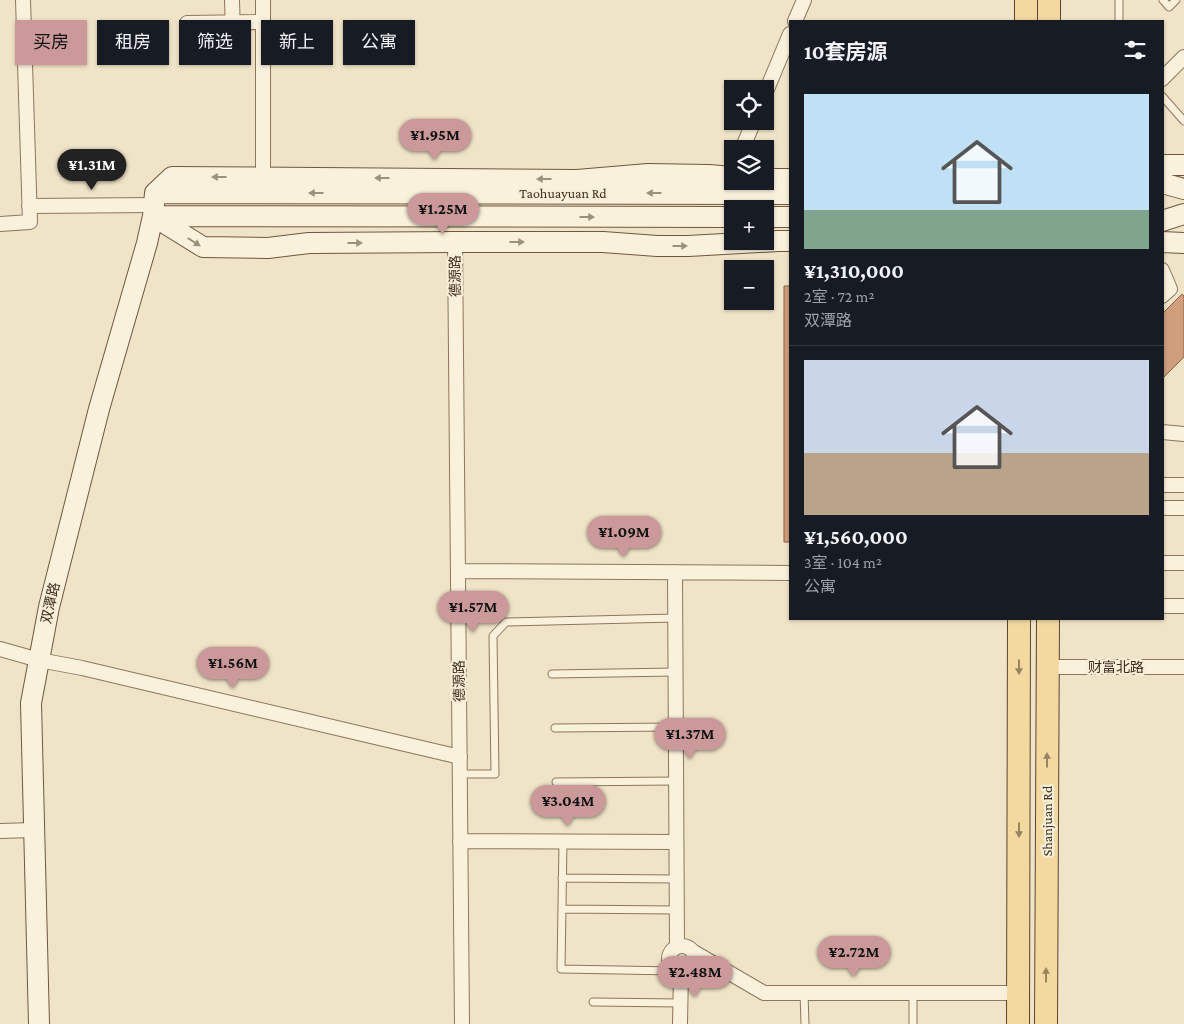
<!DOCTYPE html>
<html lang="zh">
<meta charset="utf-8">
<style>
body{margin:0;font-family:"Crimson Pro","Noto Sans SC",serif;background:#20242c;color:#f1f3f6;height:100vh;display:flex;flex-direction:column;font-size:19px;white-space:nowrap}
*{box-sizing:border-box;margin:0}
p{font-size:16px;color:#9ea1a6}
.icon{flex:none;width:28px;height:28px;fill:none;stroke:currentColor;stroke-width:2;stroke-linecap:round;stroke-linejoin:round}
.map{position:relative;flex:1;overflow:hidden}
.panel{position:absolute;left:789px;top:20px;width:375px;height:600px;display:flex;flex-direction:column;background:#171b24;border-radius:0px;box-shadow:0 1px 4px #0004}
.panel>*{flex:none}
.hud{position:absolute;left:15px;top:20px;width:475px;height:45px;display:flex;gap:10px}
.tools{position:absolute;left:724px;top:80px;display:grid;gap:10px}
.tools a{display:grid;place-items:center;width:50px;height:50px;border-radius:0px;background:#171b24;box-shadow:0 1px 4px #0004;font-size:25px}
.price{position:absolute;translate:-50% -42px;padding:0 11px;border-radius:18px;background:#cc999b;color:#111;font-size:16px;line-height:32px;filter:drop-shadow(0 1px 2px #0008)}
.price::after{content:'';position:absolute;left:50%;top:30px;width:15px;height:11px;margin-left:-8px;background:inherit;clip-path:polygon(0 0,100% 0,50% 100%)}
.price.active{background:#222;color:#fff}
ul{padding:0;list-style:none}
li{display:grid;align-content:center;gap:10px;height:265px;padding:0 15px}
li+li{border-top:1px solid #363941}
li span{display:grid;place-items:center;height:155px;border-radius:0px;color:#555}
li>.icon{margin-inline-start:auto}
span .icon{width:90px;height:90px;fill:#fffc;stroke-width:1}
li b{font-size:21px}
h2{display:flex;justify-content:space-between;align-items:center;height:60px;padding:0 15px;font-size:21px}
.chip{padding:0 18px;border-radius:0px;background:#171b24;box-shadow:0 1px 4px #0004;font-size:18px;line-height:45px}
.chip.active{background:#cc999b;color:#111}
.map>svg:first-child{display:block}
</style>
<div class="map">
<svg width="1184" height="1024" viewBox="0 0 1184 1024">
<rect width="100%" height="100%" fill="#f0e4c8"/>
<path fill="#cf9f7d" stroke="#8d5f41" d="M 784,286 L 790,286 L 790,542 L 784,542 Z
M 1182,294 L 1184,296 L 1184,357 L 1162,379 L 1162,314 Z"/>
<g fill="none" stroke-linecap="round" stroke-linejoin="round">
<defs>
<path id="lane" d="M 1119,0 L 1119,21
M 1163,0 L 1169,7 L 1176,0
M 1162,96 L 1184,121
M 552,674 L 675,672
M 555,728 L 676,727
M 460,774 L 495,774 L 493,636 L 506,622 L 675,618
M 556,782 L 676,781
M 563,841 L 561,969 L 676,971
M 562,878 L 676,879
M 562,909 L 676,910
M 804,993 L 805,1024
M 913,993 L 913,1024
M 593,1002 L 680,1003"/>
<path id="street" d="M 795,21 L 804,0
M 187,23 L 263,22
M 204,49 C 213,43 230,32 232,20 C 233,14 232,7 232,0
M 1162,79 L 1184,57
M 765,94 L 790,34
M 742,149 L 754,121
M 263,177 L 263,0
M 29,206 L 154,205
M 0,224 L 30,222 L 23,0
M 455,242 L 462,1024
M 1162,270 L 1170,289 L 1162,296
M 1162,432 L 1184,434
M 1162,485 L 1184,485
M 1162,508 L 1184,508
M 1162,563 L 1184,563
M 458,571 L 790,573
M 675,572 L 677,947
M 1162,606 L 1184,606
M 0,649 L 39,660 L 82,668 L 460,757
M 1047,667 L 1184,667
M 0,831 L 34,830
M 460,841 L 676,842
M669 959a13 13 0 1 1 26 0a13 13 0 1 1-26 0Z
M 692,951 L 764,993 L 1018,993
M 680,1024 L 681,972"/>
<path id="secondary" d="M 1162,165 L 1184,165
M 765,179 L 790,179
M 1162,183 L 1184,189
M 155,193 L 790,194
M 155,193 L 172,177 L 577,180 L 648,174 L 709,175 L 732,177
M 153,216 L 203,247 L 268,248 L 309,243 L 455,242 L 603,242 L 657,246 L 688,246 L 778,241 L 790,241
M 153,216 L 732,217
M 765,217 L 790,217
M 1162,221 L 1184,214
M 1162,242 L 1184,243
M 39,1024 L 31,703 L 49,607 L 99,409 L 147,243 L 153,216 L 155,193"/>
<path id="primary" d="M 1026,0 L 1026,21
M 1049,0 L 1049,21
M 1018,1024 L 1019,619
M 1046,1024 L 1048,619"/>
</defs>
<use href="#lane" stroke="#8d765c" stroke-width="9"/>
<use href="#street" stroke="#8d765c" stroke-width="16"/>
<use href="#secondary" stroke="#6f573f" stroke-width="22"/>
<use href="#primary" stroke="#5b4430" stroke-width="24"/>
<use href="#lane" stroke="#faf1dc" stroke-width="7"/>
<use href="#street" stroke="#faf1dc" stroke-width="14"/>
<use href="#secondary" stroke="#faf1dc" stroke-width="20"/>
<use href="#primary" stroke="#f3d9a0" stroke-width="22"/>
</g>
<defs><path id="oneway-solid" d="M-6-.8H1V-3.2L6.5 0L1 3.2V.8H-6Z" transform="scale(1.25)"/></defs>
<g fill="#9c907e">
<use href="#oneway-solid" transform="translate(219 177) rotate(-180)"/>
<use href="#oneway-solid" transform="translate(382 178) rotate(-180)"/>
<use href="#oneway-solid" transform="translate(544 179) rotate(-180)"/>
<use href="#oneway-solid" transform="translate(316 193) rotate(180)"/>
<use href="#oneway-solid" transform="translate(654 193) rotate(180)"/>
<use href="#oneway-solid" transform="translate(587 217)"/>
<use href="#oneway-solid" transform="translate(194 242) rotate(32)"/>
<use href="#oneway-solid" transform="translate(517 242)"/>
<use href="#oneway-solid" transform="translate(355 243)"/>
<use href="#oneway-solid" transform="translate(680 246)"/>
</g>
<g fill="#988460">
<use href="#oneway-solid" transform="translate(1019 667) rotate(90)"/>
<use href="#oneway-solid" transform="translate(1047 760) rotate(-90)"/>
<use href="#oneway-solid" transform="translate(1019 830) rotate(90)"/>
<use href="#oneway-solid" transform="translate(1046 975) rotate(-90)"/>
</g>
<g text-anchor="middle" stroke-width="4.5" stroke-linejoin="round" paint-order="stroke">
<g font-size="14" fill="#3d2e20" stroke="#f7eed8">
<text x="563" y="198">Taohuayuan Rd</text>
<text transform="translate(455 276) rotate(-91)" y="5">德源路</text>
<text transform="translate(50 603) rotate(-77)" y="5">双潭路</text>
<text x="1116" y="672">财富北路</text>
<text transform="translate(459 681) rotate(-91)" y="5">德源路</text>
<text transform="translate(1047 821) rotate(-90)" y="5">Shanjuan Rd</text>
</g>
</g>
</svg>
<div class="tools">
<a><svg class="icon" aria-label="locate" viewBox="0 0 24 24"><circle cx="12" cy="12" r="6"/><path d="M12 2v4M12 18v4M2 12h4M18 12h4"/></svg></a>
<a><svg class="icon" aria-label="layers" viewBox="0 0 24 24"><path d="M12 4l9 5-9 5-9-5zM3 14l9 5 9-5"/></svg></a>
<a>+</a>
<a>−</a>
</div>
<b class="price" style="left:435px;top:161px">¥1.95M</b>
<b class="price active" style="left:92px;top:191px">¥1.31M</b>
<b class="price" style="left:443px;top:235px">¥1.25M</b>
<b class="price" style="left:624px;top:558px">¥1.09M</b>
<b class="price" style="left:473px;top:633px">¥1.57M</b>
<b class="price" style="left:233px;top:689px">¥1.56M</b>
<b class="price" style="left:690px;top:760px">¥1.37M</b>
<b class="price" style="left:568px;top:827px">¥3.04M</b>
<b class="price" style="left:854px;top:978px">¥2.72M</b>
<b class="price" style="left:695px;top:998px">¥2.48M</b>
<div class="hud">
<a class="chip active">买房</a>
<a class="chip">租房</a>
<a class="chip">筛选</a>
<a class="chip">新上</a>
<a class="chip">公寓</a>
</div>
<section class="panel">
<h2>10套房源<svg class="icon" aria-label="filters" viewBox="0 0 24 24"><path d="M4 7h16M4 17h16"/><circle cx="9" cy="7" r="2"/><circle cx="15" cy="17" r="2"/></svg></h2>
<ul>
<li><span style="background:linear-gradient(#bfe0f5 75%,#7fa58c 0)"><svg class="icon" aria-label="home" viewBox="0 0 24 24"><path d="M3 11l9-7 9 7M6 9v11h12V9"/></svg></span><div><b>¥1,310,000</b><p>2室 · 72 m²</p><p>双潭路</p></div></li>
<li><span style="background:linear-gradient(#c9d6e8 60%,#b9a48a 0)"><svg class="icon" aria-label="home" viewBox="0 0 24 24"><path d="M3 11l9-7 9 7M6 9v11h12V9"/></svg></span><div><b>¥1,560,000</b><p>3室 · 104 m²</p><p>公寓</p></div></li>
</ul>
</section>
</div>
